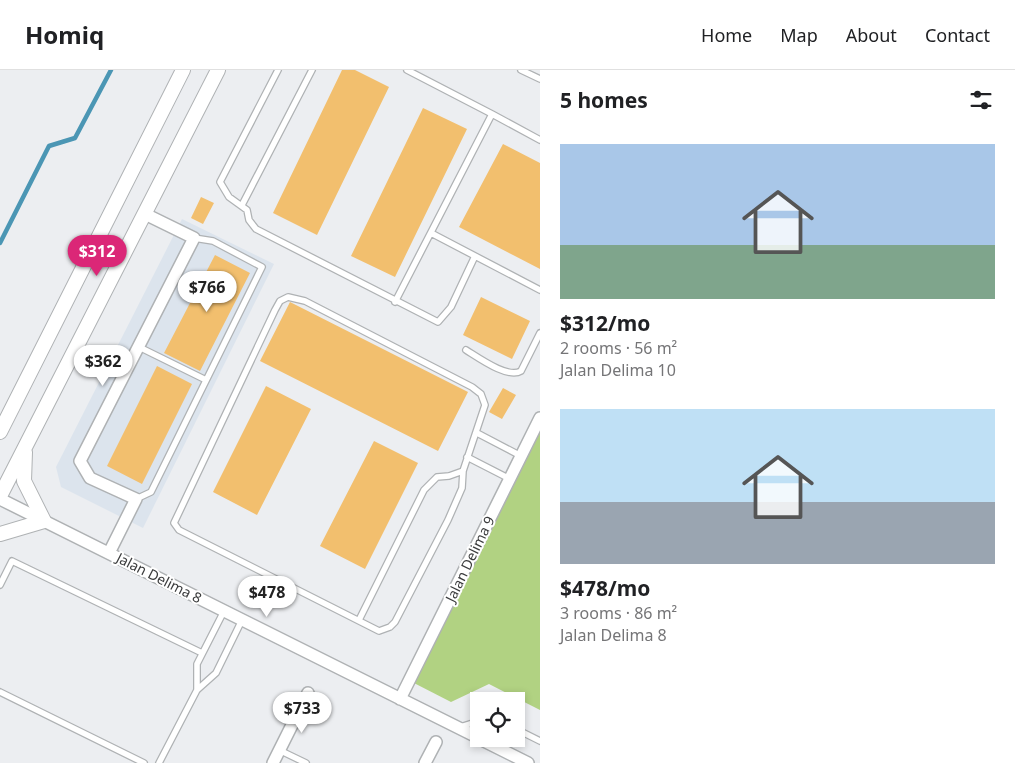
<!DOCTYPE html>
<meta charset="utf-8">
<style>
body{margin:0;font-family:"Noto Sans",sans-serif;background:#f2f2f2;color:#202124;height:100vh;display:flex;flex-direction:column;font-size:19px;white-space:nowrap}
*{box-sizing:border-box;margin:0}
p{font-size:16px;color:#757577}
.icon{flex:none;width:28px;height:28px;fill:none;stroke:currentColor;stroke-width:2;stroke-linecap:round;stroke-linejoin:round}
.map{position:relative;flex:1;overflow:hidden}
.side{display:flex;flex-direction:column;background:#fff;width:475px}
.side>*{flex:none}
.fabs{position:absolute;left:470px;top:622px;display:grid;gap:10px}
.fabs a{display:grid;place-items:center;width:55px;height:55px;border-radius:0px;background:#fff;box-shadow:0 2px 8px #0003;font-size:25px}
.price{position:absolute;translate:-50% -42px;padding:0 11px;border-radius:18px;background:#fff;color:#222;font-size:16px;line-height:32px;filter:drop-shadow(0 1px 2px #0008)}
.price::after{content:'';position:absolute;left:50%;top:30px;width:15px;height:11px;margin-left:-8px;background:inherit;clip-path:polygon(0 0,100% 0,50% 100%)}
.price.on{background:#db2777;color:#fff}
ul{padding:0;list-style:none}
li{display:grid;align-content:center;gap:10px;height:265px;padding:0 20px}
li span{display:grid;place-items:center;height:155px;border-radius:0px;color:#555}
li>.icon{margin-inline-start:auto}
span .icon{width:90px;height:90px;fill:#fffc;stroke-width:1}
li b{font-size:21px}
h2{display:flex;justify-content:space-between;align-items:center;height:60px;padding:0 20px;font-size:21px}
header{display:flex;align-items:center;gap:30px;box-sizing:border-box;height:70px;padding:0 25px;background:#fff;border-bottom:1px solid #e0e0e0}
header strong{font-size:24px}
nav{display:flex;gap:28px;margin-inline-start:auto;font-size:18px}
main{display:flex;flex:1;min-height:0}
.map>svg:first-child{display:block}
</style>
<header>
<strong>Homiq</strong>
<nav><a>Home</a><a>Map</a><a>About</a><a>Contact</a></nav>
</header>
<main>
<div class="map">
<svg width="540" height="693" viewBox="0 0 540 693">
<rect width="100%" height="100%" fill="#eceef1"/>
<path fill="#dce4ed" d="M 182,149 L 274,194 L 143,458 L 61,417 L 56,397 Z"/>
<path fill="#b1d282" d="M 540,357 L 540,640 L 489,614 L 451,632 L 412,612 Z"/>
<g fill="none" stroke-linecap="round" stroke-linejoin="round">
<path stroke="#4b96b4" stroke-width="4.5" d="M 0,173 L 49,76 L 75,68 L 111,0"/>
</g>
<path fill="#f2bf6e" d="M 342,0 L 355,0 L 389,17 L 317,165 L 273,143 Z
M 423,38 L 467,59 L 395,207 L 351,186 Z
M 503,74 L 540,93 L 540,199 L 459,157 Z
M 201,127 L 214,133 L 203,154 L 191,148 Z
M 215,185 L 250,203 L 200,301 L 164,283 Z
M 481,227 L 530,251 L 512,289 L 463,265 Z
M 290,232 L 468,322 L 438,381 L 260,291 Z
M 157,296 L 192,314 L 142,414 L 107,396 Z
M 266,316 L 311,339 L 257,445 L 213,422 Z
M 503,318 L 516,325 L 502,349 L 489,342 Z
M 374,371 L 418,393 L 365,499 L 320,476 Z"/>
<g fill="none" stroke-linecap="round" stroke-linejoin="round">
<defs>
<path id="service" d="M 278,0 L 220,112 L 229,127 L 247,140 L 249,150 L 256,159 L 438,252 L 451,237 L 475,186
M 521,0 L 540,9
M 492,44 L 540,70
M 242,135 L 312,0
M 431,163 L 540,220
M 288,227 L 305,231 L 472,317 L 481,324 L 485,335 L 463,401 L 462,418 L 448,450 L 395,552 L 390,557 L 379,561 L 179,460 L 174,453 L 275,240 L 280,231 Z
M 395,232 L 492,44 L 407,0
M 139,277 L 206,310
M 466,280 C 479,288 508,309 521,301 L 540,263
M 477,363 L 521,386
M 467,387 L 510,409
M 136,429 L 151,422 L 262,197 L 213,171 L 194,168
M 0,515 L 12,491 L 202,583
M 359,550 L 424,420 L 437,407 L 449,406 L 463,401
M 197,620 L 197,594 L 224,541
M 0,622 L 144,693
M 460,657 L 479,651
M 516,659 L 540,671
M 279,680 L 306,693
M 159,693 L 197,620 L 216,603 L 242,550"/>
<path id="minor" d="M 0,429 L 479,668
M 109,483 L 136,429 L 90,408 L 80,391 L 194,168 L 145,144
M 400,629 L 540,348
M 480,669 L 528,693
M 273,693 L 308,623
M 425,693 L 436,672"/>
<path id="tertiary" d="M 0,362 L 183,0
M 0,426 L 218,0
M 0,464 L 44,451 L 24,411 L 25,382"/>
</defs>
<use href="#service" stroke="#afb2b4" stroke-width="8"/>
<use href="#minor" stroke="#afb2b4" stroke-width="14"/>
<use href="#tertiary" stroke="#afb2b4" stroke-width="16"/>
<use href="#service" stroke="#fff" stroke-width="5.5"/>
<use href="#minor" stroke="#fff" stroke-width="11"/>
<use href="#tertiary" stroke="#fff" stroke-width="14"/>
</g>
<g text-anchor="middle" stroke-width="4" stroke-linejoin="round" paint-order="stroke">
<g font-size="14" fill="#3b3c3d" stroke="#fff">
<text transform="translate(470 489) rotate(-64)" y="5">Jalan Delima 9</text>
<text transform="translate(159 508) rotate(27)" y="5">Jalan Delima 8</text>
</g>
</g>
</svg>
<div class="fabs">
<a><svg class="icon" aria-label="locate" viewBox="0 0 24 24"><circle cx="12" cy="12" r="6"/><path d="M12 2v4M12 18v4M2 12h4M18 12h4"/></svg></a>
</div>
<b class="price on" style="left:97px;top:207px">$312</b>
<b class="price" style="left:207px;top:243px">$766</b>
<b class="price" style="left:103px;top:317px">$362</b>
<b class="price" style="left:267px;top:548px">$478</b>
<b class="price" style="left:302px;top:664px">$733</b>
</div>
<section class="side">
<h2>5 homes<svg class="icon" aria-label="filters" viewBox="0 0 24 24"><path d="M4 7h16M4 17h16"/><circle cx="9" cy="7" r="2"/><circle cx="15" cy="17" r="2"/></svg></h2>
<ul>
<li><span style="background:linear-gradient(#a9c7e8 65%,#7fa58c 0)"><svg class="icon" aria-label="home" viewBox="0 0 24 24"><path d="M3 11l9-7 9 7M6 9v11h12V9"/></svg></span><div><b>$312/mo</b><p>2 rooms · 56 m²</p><p>Jalan Delima 10</p></div></li>
<li><span style="background:linear-gradient(#bfe0f5 60%,#9aa5b1 0)"><svg class="icon" aria-label="home" viewBox="0 0 24 24"><path d="M3 11l9-7 9 7M6 9v11h12V9"/></svg></span><div><b>$478/mo</b><p>3 rooms · 86 m²</p><p>Jalan Delima 8</p></div></li>
</ul>
</section>
</main>
